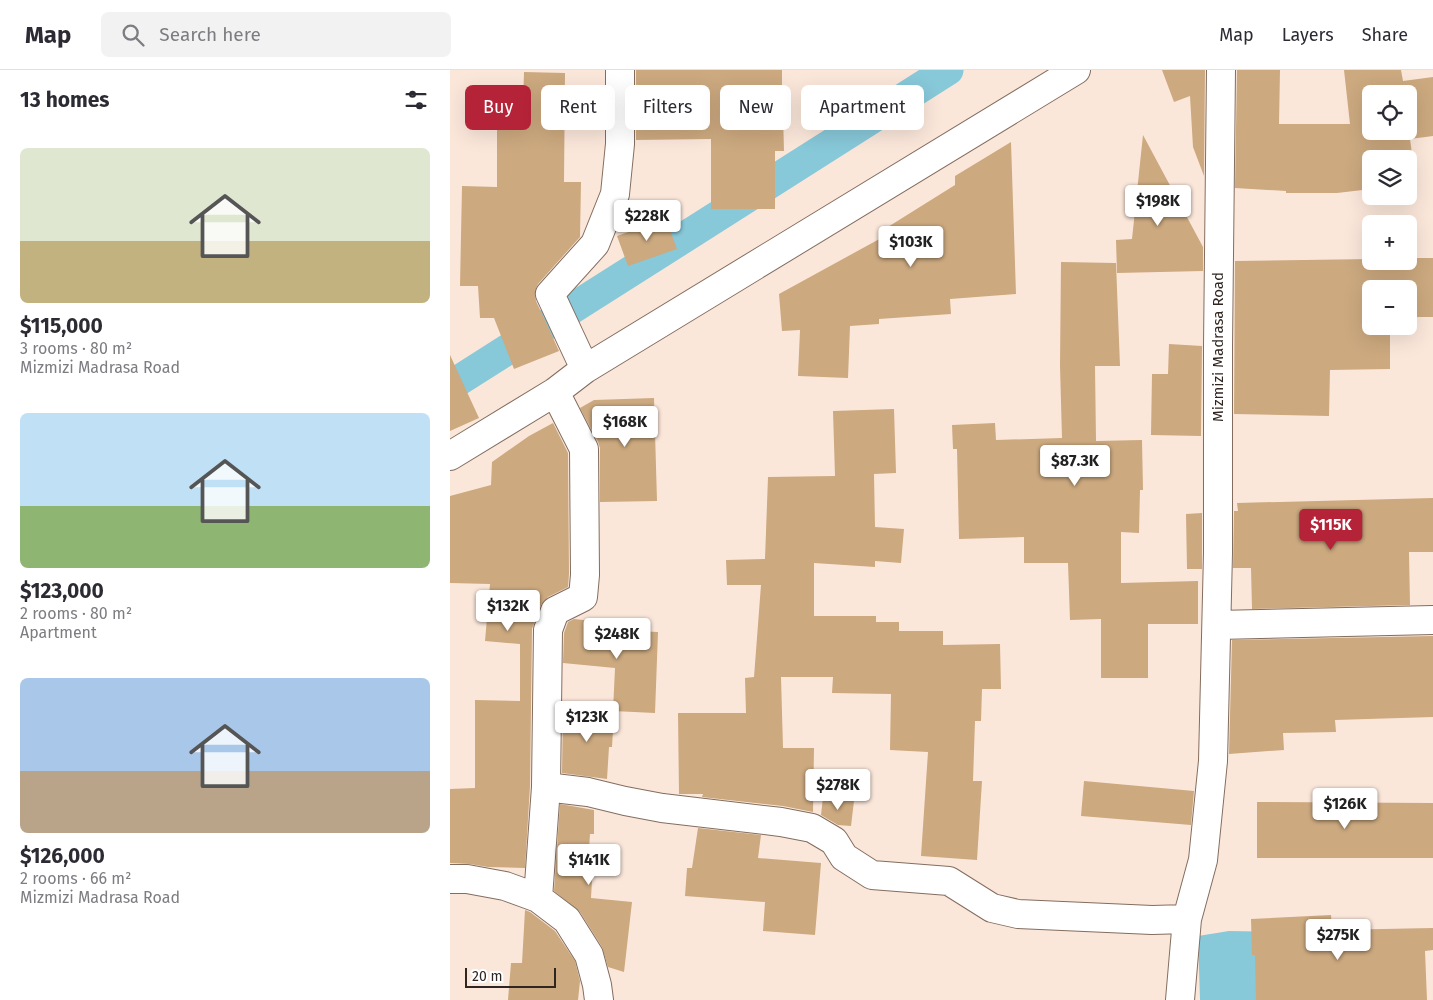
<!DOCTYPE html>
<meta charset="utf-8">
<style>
body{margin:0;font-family:"Fira Sans",sans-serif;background:#f2f2f3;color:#2b2b33;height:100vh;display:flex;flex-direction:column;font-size:19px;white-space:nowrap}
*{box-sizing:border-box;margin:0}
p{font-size:16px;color:#7c7c81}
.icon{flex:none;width:28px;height:28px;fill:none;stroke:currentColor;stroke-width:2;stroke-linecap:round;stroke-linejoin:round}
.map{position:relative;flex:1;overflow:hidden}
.panel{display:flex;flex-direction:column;background:#fff;width:450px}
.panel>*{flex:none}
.top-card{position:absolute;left:15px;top:15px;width:475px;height:45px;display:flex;gap:10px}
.tools{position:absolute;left:912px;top:15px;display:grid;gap:10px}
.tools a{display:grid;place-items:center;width:55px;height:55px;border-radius:8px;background:#fff;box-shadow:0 5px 20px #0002;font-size:25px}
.scale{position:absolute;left:15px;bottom:12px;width:91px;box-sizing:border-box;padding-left:5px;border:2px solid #302621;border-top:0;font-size:14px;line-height:18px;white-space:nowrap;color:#302621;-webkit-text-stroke:4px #fff;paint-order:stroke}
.price{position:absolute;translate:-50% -42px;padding:0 11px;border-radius:5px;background:#fff;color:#222;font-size:16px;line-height:32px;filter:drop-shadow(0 1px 2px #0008)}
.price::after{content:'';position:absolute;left:50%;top:30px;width:15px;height:11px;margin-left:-8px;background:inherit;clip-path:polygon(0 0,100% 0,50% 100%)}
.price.on{background:#b52338;color:#fff}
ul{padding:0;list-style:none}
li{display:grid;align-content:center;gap:10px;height:265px;padding:0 20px}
li span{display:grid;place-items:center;height:155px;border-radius:8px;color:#555}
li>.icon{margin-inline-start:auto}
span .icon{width:90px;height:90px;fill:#fffc;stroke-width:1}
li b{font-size:21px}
h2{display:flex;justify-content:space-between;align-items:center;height:60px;padding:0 20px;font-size:21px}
.chip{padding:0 18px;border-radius:8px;background:#fff;box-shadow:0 5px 20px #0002;font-size:18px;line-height:45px}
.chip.on{background:#b52338;color:#fff}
header{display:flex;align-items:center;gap:30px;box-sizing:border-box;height:70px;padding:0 25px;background:#fff;border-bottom:1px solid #e1e1e2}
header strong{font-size:24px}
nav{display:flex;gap:28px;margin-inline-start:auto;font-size:18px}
.search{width:350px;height:45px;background:#f2f2f3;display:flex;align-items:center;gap:12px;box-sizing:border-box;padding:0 18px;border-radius:8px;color:#7c7c81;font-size:19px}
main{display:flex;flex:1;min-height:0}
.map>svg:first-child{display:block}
</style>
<header>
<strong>Map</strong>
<div class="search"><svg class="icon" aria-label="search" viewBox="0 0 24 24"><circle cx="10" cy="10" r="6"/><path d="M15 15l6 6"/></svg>Search here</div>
<nav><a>Map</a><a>Layers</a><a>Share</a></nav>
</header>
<main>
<section class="panel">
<h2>13 homes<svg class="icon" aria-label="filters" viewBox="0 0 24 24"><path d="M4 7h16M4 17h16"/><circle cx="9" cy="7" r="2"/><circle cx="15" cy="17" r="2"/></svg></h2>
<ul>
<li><span style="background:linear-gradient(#dfe7d0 60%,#c2b280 0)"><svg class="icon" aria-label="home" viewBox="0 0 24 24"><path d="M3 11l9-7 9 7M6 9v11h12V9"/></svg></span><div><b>$115,000</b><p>3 rooms · 80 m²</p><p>Mizmizi Madrasa Road</p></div></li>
<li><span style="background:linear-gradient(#bfe0f5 60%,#8fb573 0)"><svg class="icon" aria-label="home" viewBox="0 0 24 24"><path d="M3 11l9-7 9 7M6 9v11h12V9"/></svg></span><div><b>$123,000</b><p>2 rooms · 80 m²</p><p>Apartment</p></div></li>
<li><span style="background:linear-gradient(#a9c7e8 60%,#b9a48a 0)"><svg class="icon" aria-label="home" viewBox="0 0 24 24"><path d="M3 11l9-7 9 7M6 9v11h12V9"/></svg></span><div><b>$126,000</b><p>2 rooms · 66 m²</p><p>Mizmizi Madrasa Road</p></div></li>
</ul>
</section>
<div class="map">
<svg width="983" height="930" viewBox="0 0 983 930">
<rect width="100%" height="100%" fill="#fbe7da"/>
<path fill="#87c8d9" d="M 779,861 L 829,862 L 828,930 L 750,930 L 748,866 Z"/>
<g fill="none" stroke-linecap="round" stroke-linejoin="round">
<path stroke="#87c8d9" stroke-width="31" d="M 0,316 L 498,0"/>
</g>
<path fill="#cca97f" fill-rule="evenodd" d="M 186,0 L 332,0 L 332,44 L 333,44 L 334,81 L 325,81 L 325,139 L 261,139 L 261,69 L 186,70 Z
M 712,0 L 755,0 L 754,106 L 743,77 L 740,26 L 724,32 Z
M 787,0 L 830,0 L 829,54 L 900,54 L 894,0 L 951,0 L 953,11 L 983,7 L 983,66 L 960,69 L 966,113 L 959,114 L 959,89 L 921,89 L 921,119 L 887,123 L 836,123 L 836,121 L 785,118 ZM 921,24 L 959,24 L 959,61 L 921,61 Z
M 74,2 L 115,3 L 114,112 L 131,112 L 130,167 L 88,214 L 85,221 L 86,231 L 109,281 L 64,299 L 44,248 L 30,248 L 28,216 L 10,216 L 12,116 L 47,117 L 47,60 L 67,60 L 68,33 L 73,34 Z
M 693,65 L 753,177 L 753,201 L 667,203 L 666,170 L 682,169 Z
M 561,72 L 566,224 L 500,229 L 501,244 L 429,249 L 429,254 L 400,256 L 398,308 L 348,306 L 350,260 L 332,261 L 329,224 L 433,167 L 433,160 L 505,115 L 505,106 Z
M 216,149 L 227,179 L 178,196 L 167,166 Z
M 959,188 L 983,188 L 983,247 L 959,247 L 959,219 L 921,219 L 921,256 L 940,256 L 940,299 L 880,300 L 879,346 L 784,344 L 785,191 L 921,189 L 921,191 L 959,191 Z
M 611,192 L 666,193 L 670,296 L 645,296 L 646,371 L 692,370 L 693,420 L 690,420 L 689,463 L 671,462 L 671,513 L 748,511 L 748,554 L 698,554 L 698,608 L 651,608 L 651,549 L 620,550 L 618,493 L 574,493 L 574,467 L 509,469 L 507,379 L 503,379 L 502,355 L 545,353 L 546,370 L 612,368 L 610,296 Z
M 719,274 L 752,276 L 751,366 L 701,365 L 702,304 L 718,304 Z
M 0,285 L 29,348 L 0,361 Z
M 204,328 L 207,431 L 150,432 L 150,378 L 148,372 L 130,338 L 144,330 Z
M 444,339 L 446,403 L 424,404 L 425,457 L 454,459 L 451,493 L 425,491 L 425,497 L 364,493 L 364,546 L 426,546 L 426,552 L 449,552 L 449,561 L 493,561 L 493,575 L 550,574 L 551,619 L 532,619 L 531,651 L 525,651 L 523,711 L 532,711 L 527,790 L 471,786 L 478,682 L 440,680 L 441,624 L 382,623 L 383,607 L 331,607 L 333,678 L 364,678 L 363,742 L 333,736 L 252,727 L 253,724 L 229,724 L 228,643 L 296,643 L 295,608 L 304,607 L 311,515 L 277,515 L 276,490 L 315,489 L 318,407 L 385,406 L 383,341 Z
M 103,353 L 118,383 L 119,504 L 118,517 L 98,527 L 91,535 L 82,559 L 80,716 L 75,798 L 38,797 L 20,794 L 0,793 L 0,719 L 25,718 L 25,630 L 70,631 L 70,574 L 35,571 L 40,514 L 0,513 L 0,426 L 41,415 L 42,392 L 79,366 Z
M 983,428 L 983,482 L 959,482 L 960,535 L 802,539 L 801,498 L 783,498 L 784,441 L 788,441 L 787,433 Z
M 752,443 L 752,499 L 737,499 L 736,444 Z
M 124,549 L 162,553 L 161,560 L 208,562 L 205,643 L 163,641 L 165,598 L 113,593 L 114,563 L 118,552 Z
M 983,566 L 983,647 L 885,650 L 886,662 L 833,663 L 834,680 L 779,684 L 782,570 Z
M 113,640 L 164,644 L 162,677 L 159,677 L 157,709 L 112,703 Z
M 634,711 L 744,721 L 741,755 L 631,746 Z
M 373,727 L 404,731 L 401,756 L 388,755 L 371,745 Z
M 807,732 L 983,733 L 983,788 L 807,788 Z
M 110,734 L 144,740 L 144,764 L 140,764 L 137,810 L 142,810 L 141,828 L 182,832 L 174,902 L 158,897 L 152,877 L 130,842 L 104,821 Z
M 248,758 L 311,765 L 308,788 L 371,793 L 365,865 L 313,861 L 315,832 L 235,826 L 237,798 L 242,798 Z
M 75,840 L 80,842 L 105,861 L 125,891 L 130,911 L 128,930 L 58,930 L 61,893 L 72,893 Z
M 881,845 L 882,860 L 983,858 L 983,880 L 975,881 L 977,930 L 806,930 L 805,885 L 802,885 L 801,849 Z"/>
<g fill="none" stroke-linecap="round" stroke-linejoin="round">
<defs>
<path id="minor" d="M 135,299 L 100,224 L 145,174 L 165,124 L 170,74 L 170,0
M 0,386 L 105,322 L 135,299 L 626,0
M 767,555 L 983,550
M 96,717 L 138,722 L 175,731 L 212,738 L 331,752 L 362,758 L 384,771 L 394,787 L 422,805 L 499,811 L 542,838 L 568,844 L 702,850 L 737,849
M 0,809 L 17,809 L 55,816 L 88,828 L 117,850 L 139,885 L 147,915 L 149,930
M 88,828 L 96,717 L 98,560 L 105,541 L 133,527 L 135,505 L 134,379 L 105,322
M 730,930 L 737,849 L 753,790 L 763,691 L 768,483 L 768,277 L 771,0"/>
</defs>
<use href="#minor" stroke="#836d5f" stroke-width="30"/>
<use href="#minor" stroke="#fff" stroke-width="28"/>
</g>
<g text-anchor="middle" stroke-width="4" stroke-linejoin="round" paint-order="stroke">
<g font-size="15" fill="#302621" stroke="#fff">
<text transform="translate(768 277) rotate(-90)" y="5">Mizmizi Madrasa Road</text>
</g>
</g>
</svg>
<div class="tools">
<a><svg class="icon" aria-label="locate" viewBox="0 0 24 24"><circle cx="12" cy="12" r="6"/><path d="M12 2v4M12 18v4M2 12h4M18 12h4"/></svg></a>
<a><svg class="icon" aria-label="layers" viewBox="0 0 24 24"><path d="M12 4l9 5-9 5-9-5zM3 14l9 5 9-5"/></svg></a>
<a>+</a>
<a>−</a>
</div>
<div class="scale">20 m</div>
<b class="price" style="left:708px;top:157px">$198K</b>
<b class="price" style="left:197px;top:172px">$228K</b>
<b class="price" style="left:461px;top:198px">$103K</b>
<b class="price" style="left:175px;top:378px">$168K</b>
<b class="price" style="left:625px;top:417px">$87.3K</b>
<b class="price on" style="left:881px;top:481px">$115K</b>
<b class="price" style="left:58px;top:562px">$132K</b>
<b class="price" style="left:167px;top:590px">$248K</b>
<b class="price" style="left:137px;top:673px">$123K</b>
<b class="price" style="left:388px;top:741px">$278K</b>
<b class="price" style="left:895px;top:760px">$126K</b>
<b class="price" style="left:139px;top:816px">$141K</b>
<b class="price" style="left:888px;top:891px">$275K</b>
<div class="top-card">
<a class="chip on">Buy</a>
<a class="chip">Rent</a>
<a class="chip">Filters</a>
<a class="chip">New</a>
<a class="chip">Apartment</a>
</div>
</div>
</main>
